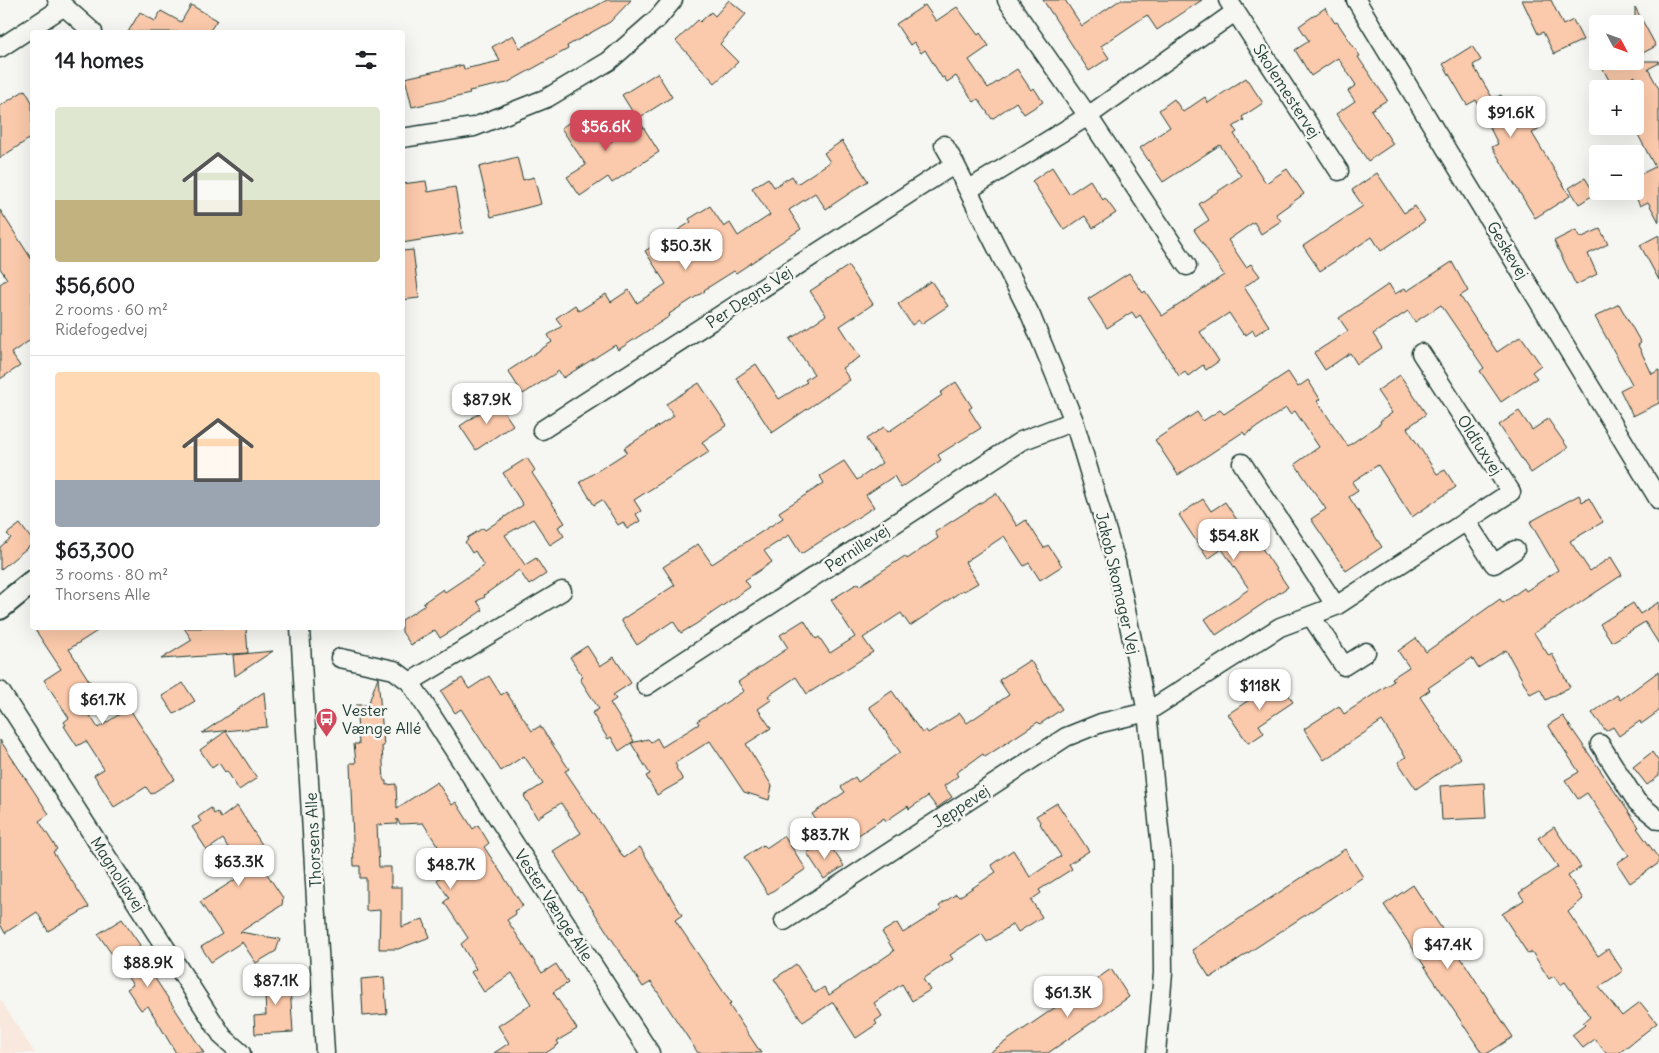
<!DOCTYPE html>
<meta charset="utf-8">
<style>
body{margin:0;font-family:Delius,sans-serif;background:#f2f2f2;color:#202124;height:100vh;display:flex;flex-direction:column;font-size:19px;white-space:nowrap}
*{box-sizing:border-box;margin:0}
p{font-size:16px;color:#757577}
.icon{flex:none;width:28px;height:28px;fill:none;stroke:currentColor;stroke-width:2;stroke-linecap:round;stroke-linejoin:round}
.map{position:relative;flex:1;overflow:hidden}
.panel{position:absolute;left:30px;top:30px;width:375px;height:600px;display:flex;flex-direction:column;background:#fff;border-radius:5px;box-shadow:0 5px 20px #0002}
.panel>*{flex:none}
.needle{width:32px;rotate:131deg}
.controls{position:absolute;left:1589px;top:15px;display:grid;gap:10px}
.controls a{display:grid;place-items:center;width:55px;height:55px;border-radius:5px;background:#fff;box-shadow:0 5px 20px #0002;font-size:25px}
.price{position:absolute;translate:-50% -42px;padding:0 11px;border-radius:10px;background:#fff;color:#222;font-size:16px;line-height:32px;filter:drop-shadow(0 1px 2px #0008)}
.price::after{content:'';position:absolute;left:50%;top:30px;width:15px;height:11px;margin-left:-8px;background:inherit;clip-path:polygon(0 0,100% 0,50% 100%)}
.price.on{background:#d1495b;color:#fff}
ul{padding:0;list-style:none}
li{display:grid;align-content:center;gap:10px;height:265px;padding:0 25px}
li+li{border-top:1px solid #e0e0e0}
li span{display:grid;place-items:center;height:155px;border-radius:5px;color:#555}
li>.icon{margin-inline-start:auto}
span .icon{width:90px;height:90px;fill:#fffc;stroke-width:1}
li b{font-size:21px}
h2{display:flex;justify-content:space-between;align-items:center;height:60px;padding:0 25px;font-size:21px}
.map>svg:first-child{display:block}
</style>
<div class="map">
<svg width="1659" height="1053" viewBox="0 0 1659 1053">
<rect width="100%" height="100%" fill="#f6f6f2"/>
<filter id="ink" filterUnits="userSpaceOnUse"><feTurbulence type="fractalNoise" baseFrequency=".02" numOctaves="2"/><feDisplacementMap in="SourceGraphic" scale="10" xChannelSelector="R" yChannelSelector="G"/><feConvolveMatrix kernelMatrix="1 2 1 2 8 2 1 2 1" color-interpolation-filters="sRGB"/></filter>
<g filter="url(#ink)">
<path fill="#f8e8dd" d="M 0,999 L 26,1040 L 35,1053 L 0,1053 Z"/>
<path fill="#fbc9ab" stroke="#1f3d34" d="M 607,0 L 631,0 L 610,22 L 567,46 L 568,49 L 507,83 L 469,91 L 470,94 L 412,107 L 405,78 L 463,65 L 464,69 L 500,61 L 492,47 L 513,35 L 520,48 Z
M 729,0 L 746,14 L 720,44 L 738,62 L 715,83 L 676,41 L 698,20 L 700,22 L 711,12 L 715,16 Z
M 1043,0 L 1065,0 L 1082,26 L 1120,0 L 1202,0 L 1157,30 L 1147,15 L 1101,46 L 1109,58 L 1089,71 Z
M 1522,0 L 1551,0 L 1563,25 L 1573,20 L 1583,40 L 1554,54 L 1543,32 L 1538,34 Z
M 191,5 L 217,20 L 209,32 L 128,32 L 140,12 L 155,21 L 161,11 L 181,22 Z
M 925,5 L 936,21 L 957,7 L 978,35 L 980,33 L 989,46 L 969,60 L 988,88 L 1017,69 L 1031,90 L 1034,88 L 1043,102 L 1024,114 L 1016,102 L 992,119 L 978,99 L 974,102 L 956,76 L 947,82 L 944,77 L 942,78 L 925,50 L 921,53 L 914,42 L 910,45 L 896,24 Z
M 1635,7 L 1656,46 L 1641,54 L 1644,61 L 1659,61 L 1659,63 L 1648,69 L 1659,89 L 1659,222 L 1648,202 L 1640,206 L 1635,195 L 1635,177 L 1655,167 L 1635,129 L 1635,76 L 1613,88 L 1599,61 L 1635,61 Z
M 1325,8 L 1335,23 L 1337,22 L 1360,56 L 1358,57 L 1387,100 L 1371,110 L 1393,144 L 1368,161 L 1336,114 L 1355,101 L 1348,91 L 1356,85 L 1338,58 L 1311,76 L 1295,50 L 1309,41 L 1299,26 Z
M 1472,46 L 1481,60 L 1473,65 L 1493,99 L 1501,95 L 1511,115 L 1526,107 L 1538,130 L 1532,133 L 1570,196 L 1535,218 L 1492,147 L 1498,144 L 1476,100 L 1467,105 L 1443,64 Z
M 657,73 L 672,97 L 637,119 L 622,95 Z
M 1246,78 L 1263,103 L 1242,117 L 1244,120 L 1233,127 L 1237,132 L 1234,134 L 1266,183 L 1287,169 L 1304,194 L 1276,214 L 1281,221 L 1261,234 L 1254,222 L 1228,240 L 1246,267 L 1251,264 L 1260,276 L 1244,287 L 1269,326 L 1255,335 L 1253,330 L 1246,335 L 1245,333 L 1243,334 L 1229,313 L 1200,332 L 1219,361 L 1206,370 L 1203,365 L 1188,376 L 1185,372 L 1179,376 L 1140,315 L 1136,318 L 1132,312 L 1107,328 L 1088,299 L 1129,273 L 1143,293 L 1145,291 L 1162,316 L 1224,275 L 1194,230 L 1209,220 L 1199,204 L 1241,176 L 1220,145 L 1163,182 L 1140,148 L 1170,127 L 1159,110 L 1174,99 L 1183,112 L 1205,97 L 1208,103 Z
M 25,90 L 32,102 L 32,137 L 0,158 L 0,106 Z
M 588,110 L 609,143 L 640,122 L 659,152 L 612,183 L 608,177 L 580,196 L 567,177 L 586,165 L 561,128 Z
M 842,141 L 868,181 L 826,209 L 815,193 L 789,210 L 801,229 L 769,250 L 769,251 L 736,273 L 734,271 L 704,290 L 705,291 L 669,314 L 670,316 L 618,350 L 615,345 L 563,378 L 559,371 L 523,394 L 508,371 L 552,342 L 548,335 L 562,326 L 556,318 L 575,305 L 579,311 L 606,294 L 611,302 L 629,290 L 637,303 L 666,284 L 645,251 L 691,222 L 689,219 L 710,206 L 724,227 L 730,223 L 738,236 L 770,215 L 752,188 L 768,178 L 774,187 L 792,176 L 797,184 L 830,162 L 824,153 Z
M 517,157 L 523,180 L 534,177 L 541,204 L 491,217 L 479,167 Z
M 1052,167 L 1069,194 L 1090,180 L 1103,200 L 1105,198 L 1116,213 L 1093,228 L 1085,216 L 1064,230 L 1032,181 Z
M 1377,173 L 1404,213 L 1415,206 L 1425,221 L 1381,251 L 1372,237 L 1320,271 L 1303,246 L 1363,206 L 1352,190 Z
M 1585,178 L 1595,194 L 1579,204 L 1569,188 Z
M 426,181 L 428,192 L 455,187 L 463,233 L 402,243 L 402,184 Z
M 0,210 L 32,260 L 32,339 L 11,353 L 20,366 L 0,379 L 0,284 L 7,279 L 0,268 Z
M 1600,229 L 1608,244 L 1588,254 L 1597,274 L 1576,285 L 1554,241 L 1576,230 L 1580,238 Z
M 1659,235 L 1659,280 L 1640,245 Z
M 413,250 L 419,298 L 402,300 L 402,251 Z
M 1452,262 L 1468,291 L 1460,296 L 1497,352 L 1521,336 L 1541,365 L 1532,372 L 1537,378 L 1501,402 L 1480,371 L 1484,368 L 1441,305 L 1415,322 L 1408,311 L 1373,334 L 1382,348 L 1357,364 L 1350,353 L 1325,370 L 1314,353 L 1348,331 L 1339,318 L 1389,284 L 1395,294 L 1405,288 L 1407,291 Z
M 848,266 L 873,304 L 840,326 L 860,357 L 842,368 L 850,380 L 772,433 L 736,378 L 756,364 L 779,399 L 807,382 L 805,380 L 814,374 L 790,339 L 826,315 L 810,291 Z
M 931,281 L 948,306 L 921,324 L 919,320 L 912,325 L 898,304 Z
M 1619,304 L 1641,343 L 1638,345 L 1652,374 L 1659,370 L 1659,403 L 1633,416 L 1620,390 L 1632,384 L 1595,317 Z
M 1288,372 L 1298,387 L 1308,380 L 1320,399 L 1317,401 L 1348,446 L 1381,423 L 1380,421 L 1392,413 L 1377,391 L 1400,375 L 1426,414 L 1407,428 L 1437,474 L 1445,470 L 1456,487 L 1412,517 L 1378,465 L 1352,482 L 1358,491 L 1349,497 L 1382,547 L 1346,571 L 1311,519 L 1326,509 L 1295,464 L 1319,447 L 1295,411 L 1290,414 L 1286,408 L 1245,435 L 1243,432 L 1178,475 L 1155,440 L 1197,412 L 1203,421 L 1220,410 L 1224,414 Z
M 956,382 L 972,407 L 969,409 L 981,428 L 938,455 L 941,460 L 901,488 L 894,476 L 866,495 L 874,507 L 801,554 L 789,535 L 764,551 L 772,562 L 745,580 L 750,587 L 696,624 L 681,633 L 673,621 L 637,645 L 621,620 L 675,585 L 663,567 L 698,544 L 712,564 L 783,518 L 779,512 L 824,483 L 820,476 L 844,461 L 857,480 L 882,463 L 866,439 L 884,427 L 888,432 L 942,395 L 940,393 Z
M 699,383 L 727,425 L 702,442 L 709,452 L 634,500 L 641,511 L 636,514 L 640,521 L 627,529 L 623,522 L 618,525 L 602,500 L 594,505 L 580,482 L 627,452 L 624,448 L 674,416 L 666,404 Z
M 497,401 L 513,425 L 476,450 L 460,426 Z
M 1519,411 L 1532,430 L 1548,419 L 1568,448 L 1531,473 L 1499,425 Z
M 527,458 L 535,470 L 532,473 L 565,523 L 558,527 L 564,536 L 550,545 L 533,519 L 505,535 L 525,565 L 536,558 L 546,574 L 529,585 L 519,570 L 484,595 L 485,597 L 477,601 L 483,610 L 453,630 L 440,638 L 435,630 L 411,645 L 402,632 L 402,620 L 425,605 L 423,603 L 443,589 L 445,592 L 484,566 L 475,551 L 472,553 L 465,542 L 468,540 L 467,538 L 483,528 L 485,530 L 523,505 L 503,473 Z
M 996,493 L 1017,526 L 1026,520 L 1044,548 L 1048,545 L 1062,566 L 1040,580 L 1029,563 L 1024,566 L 1004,536 L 965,562 L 978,583 L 964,591 L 963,590 L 910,626 L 901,613 L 863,638 L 873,652 L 807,694 L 796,677 L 768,696 L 771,700 L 758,709 L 771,728 L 746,744 L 772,786 L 769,800 L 744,792 L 710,741 L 675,763 L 677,767 L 676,768 L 683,780 L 657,795 L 646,776 L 650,774 L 631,743 L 648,739 L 651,742 L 657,738 L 662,747 L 699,724 L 697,721 L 744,691 L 738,682 L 788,648 L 780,635 L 804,620 L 816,639 L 819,637 L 830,653 L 855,637 L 831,600 L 858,583 L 859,586 L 905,556 L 907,559 L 938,538 L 935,532 Z
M 1579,495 L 1582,502 L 1589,498 L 1603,522 L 1570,541 L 1590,571 L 1611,557 L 1622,575 L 1534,633 L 1549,656 L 1552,654 L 1570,687 L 1546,700 L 1540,689 L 1530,694 L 1506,650 L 1478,668 L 1472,658 L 1428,688 L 1430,690 L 1420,697 L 1461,758 L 1416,789 L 1398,762 L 1406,757 L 1382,721 L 1324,760 L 1304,729 L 1339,706 L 1344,714 L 1394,681 L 1392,678 L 1409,667 L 1398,651 L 1416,638 L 1426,652 L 1500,599 L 1503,603 L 1524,588 L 1526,591 L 1558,570 L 1530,522 Z
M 1203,499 L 1211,511 L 1225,502 L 1253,544 L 1257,541 L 1288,587 L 1216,635 L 1205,619 L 1249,589 L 1222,549 L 1208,559 L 1179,515 Z
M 20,524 L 32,540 L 32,544 L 0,570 L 0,547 L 11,538 L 7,534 Z
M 1659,602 L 1659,644 L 1645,622 L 1612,642 L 1600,624 L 1633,603 L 1640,614 Z
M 34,628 L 102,628 L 69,649 L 95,690 L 80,700 L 98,728 L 129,708 L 175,779 L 151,794 L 146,787 L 114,807 L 94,775 L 104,769 L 86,741 L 77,746 L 64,726 L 66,725 L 64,722 L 69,718 L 44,680 L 61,669 Z
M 184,628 L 246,628 L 248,653 L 161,659 L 192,640 Z
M 587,646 L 600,666 L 614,657 L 631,683 L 613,695 L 616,699 L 610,703 L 634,741 L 619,751 L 611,737 L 608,739 L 592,713 L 599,709 L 580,679 L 583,677 L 570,657 Z
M 273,651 L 235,676 L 233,655 Z
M 1030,660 L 1062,709 L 1040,724 L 1038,722 L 985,757 L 983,754 L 956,773 L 958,776 L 944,786 L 952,797 L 937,808 L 928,796 L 909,809 L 908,806 L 886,821 L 884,818 L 836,850 L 812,814 L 845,792 L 841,787 L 855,777 L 858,782 L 900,752 L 869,707 L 892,691 L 922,733 L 926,730 L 928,733 L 960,713 L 967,723 L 1009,695 L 999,680 Z
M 1659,671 L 1659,711 L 1641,724 L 1640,721 L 1619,736 L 1613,727 L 1606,731 L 1592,713 L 1617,695 L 1620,700 Z
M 489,676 L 501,695 L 506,692 L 532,731 L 540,726 L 569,769 L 565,771 L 624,858 L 640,847 L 682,915 L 675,920 L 731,1003 L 729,1005 L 761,1053 L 698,1053 L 651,982 L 643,987 L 581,892 L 580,893 L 553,851 L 581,833 L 561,803 L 537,818 L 524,796 L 543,784 L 524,756 L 501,771 L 461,709 L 455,713 L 441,691 L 462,678 L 469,689 Z
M 378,677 L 384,746 L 382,746 L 384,781 L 386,781 L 386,785 L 396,784 L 397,808 L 437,782 L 452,805 L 456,802 L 473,829 L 478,825 L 489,843 L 484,847 L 523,906 L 514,911 L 516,914 L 507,920 L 542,973 L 556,964 L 568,983 L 553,992 L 577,1029 L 557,1041 L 559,1044 L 546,1053 L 494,1053 L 509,1043 L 498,1026 L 531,1004 L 512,973 L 484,992 L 471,972 L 476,969 L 461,944 L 468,938 L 444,902 L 449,898 L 437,880 L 452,868 L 423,823 L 400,824 L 397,819 L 397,824 L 377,825 L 379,867 L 391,867 L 391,887 L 402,887 L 402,927 L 423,919 L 430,937 L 398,949 L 379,949 L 380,910 L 366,911 L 366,878 L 360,878 L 360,866 L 354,866 L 350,763 L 356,763 L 354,744 L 359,744 L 356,705 L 368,705 Z
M 1279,680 L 1293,702 L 1259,725 L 1264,733 L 1249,743 L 1247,742 L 1228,714 Z
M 183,683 L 195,701 L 174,714 L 162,696 Z
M 264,692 L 267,727 L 202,733 L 230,714 Z
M 1563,716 L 1639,827 L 1637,828 L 1659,859 L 1659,863 L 1630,883 L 1617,863 L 1629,855 L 1587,793 L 1578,799 L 1565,780 L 1579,772 L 1548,725 Z
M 226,731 L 257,778 L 239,790 L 227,771 L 225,772 L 219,763 L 212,768 L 200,750 Z
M 0,740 L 49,814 L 39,821 L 57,849 L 53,852 L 89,907 L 48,931 L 37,912 L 5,933 L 0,924 Z
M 1652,752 L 1659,762 L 1659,776 L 1647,785 L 1633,767 Z
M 1484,783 L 1486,818 L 1442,820 L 1440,786 Z
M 1057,803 L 1089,851 L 1069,864 L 1072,869 L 1039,890 L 1041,893 L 1031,900 L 1042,917 L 1018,932 L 1013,924 L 987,942 L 982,934 L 950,955 L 953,959 L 923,979 L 930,990 L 912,1001 L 902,984 L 874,1003 L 882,1016 L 875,1021 L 877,1024 L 856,1038 L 833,1002 L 803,1022 L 774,979 L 796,964 L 815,993 L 824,987 L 829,995 L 894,951 L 882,932 L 897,923 L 903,933 L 941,909 L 939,906 L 956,894 L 959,897 L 996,872 L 991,865 L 1013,850 L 1030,877 L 1061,856 L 1040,824 L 1041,823 L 1036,816 Z
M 237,806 L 270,857 L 267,859 L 270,864 L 263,868 L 283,898 L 282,905 L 240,932 L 280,939 L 276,951 L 256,963 L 242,942 L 211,962 L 201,947 L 222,934 L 200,902 L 244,874 L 223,839 L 207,850 L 192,827 L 201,822 L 198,817 L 211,808 L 214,814 L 217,812 L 221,818 Z
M 1554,827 L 1581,867 L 1568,876 L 1583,899 L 1568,912 L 1598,956 L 1608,949 L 1623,971 L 1599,987 L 1622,1016 L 1640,1002 L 1657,1023 L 1619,1053 L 1606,1053 L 1595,1039 L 1583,1048 L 1572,1035 L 1585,1025 L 1583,1023 L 1590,1017 L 1565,982 L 1560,985 L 1554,976 L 1549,979 L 1532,952 L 1528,954 L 1502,914 L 1524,900 L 1519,893 L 1558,867 L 1538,838 Z
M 784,836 L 806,869 L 768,894 L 744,857 L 763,845 L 766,848 Z
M 826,840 L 844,866 L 824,879 L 807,853 Z
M 1345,849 L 1363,877 L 1210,978 L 1192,950 Z
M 1413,885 L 1513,1037 L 1488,1053 L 1482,1053 L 1384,905 Z
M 122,919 L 140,945 L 137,951 L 204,1053 L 176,1053 L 148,1006 L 141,1010 L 127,989 L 133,985 L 98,934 Z
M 1111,969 L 1129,997 L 1048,1053 L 989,1053 Z
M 289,972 L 293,1032 L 255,1034 L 254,1016 L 266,1015 L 264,974 Z
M 384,977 L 387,1014 L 363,1016 L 361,979 Z"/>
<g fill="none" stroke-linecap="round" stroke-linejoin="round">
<defs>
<path id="minor" d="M 57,0 L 93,32
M 1007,0 L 1088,116 L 1187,266
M 1228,0 L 1339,171
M 1356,0 L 1659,500
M 0,48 L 63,7
M 402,138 L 474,127 L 547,98 L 609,61 L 658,18 L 673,0
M 944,145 L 955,164 L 1031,316 L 1074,421 L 1116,562 L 1147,712 L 1162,858 L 1163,973 L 1156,1053
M 968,190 L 1088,116 L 1235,12
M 542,430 L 955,164
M 1242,463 L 1336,606
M 1466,521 L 1494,564 L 1515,550
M 1311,616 L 1344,666 L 1366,652
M 300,628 L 325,1053
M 340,658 L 394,670 L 410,682 L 650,1053
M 410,682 L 562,591
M 646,686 L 1021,441 L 1074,421
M 0,691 L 223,1037 L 241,1053
M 1600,744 L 1637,802 L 1659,820
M 784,921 L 1066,737 L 1101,723 L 1147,712 L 1280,627 L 1336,606 L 1511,492 L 1421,353"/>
<path id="tertiary" d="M 0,608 L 32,582"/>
</defs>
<use href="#minor" stroke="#1f3d34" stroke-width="21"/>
<use href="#tertiary" stroke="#1f3d34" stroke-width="26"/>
<use href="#minor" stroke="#f6f6f2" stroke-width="18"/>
<use href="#tertiary" stroke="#f6f6f2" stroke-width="22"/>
</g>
</g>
<defs>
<symbol id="bus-pin" viewBox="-11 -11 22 30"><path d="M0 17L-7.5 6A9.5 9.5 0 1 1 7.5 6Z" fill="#d1495b" stroke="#f6f6f2"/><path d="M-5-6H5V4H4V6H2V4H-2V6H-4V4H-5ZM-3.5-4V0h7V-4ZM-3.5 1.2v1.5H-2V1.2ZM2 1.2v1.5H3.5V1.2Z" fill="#fff"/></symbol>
</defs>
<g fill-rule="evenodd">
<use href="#bus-pin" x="314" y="706" width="25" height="34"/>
</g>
<g text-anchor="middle" stroke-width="5" stroke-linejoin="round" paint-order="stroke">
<g font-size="16" fill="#1f3d34" stroke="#f6f6f2">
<text transform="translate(1287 91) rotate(57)" y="6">Skolemestervej</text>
<text transform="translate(1508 250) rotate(59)" y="6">Geskevej</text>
<text transform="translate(749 297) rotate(-33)" y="6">Per Degns Vej</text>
<text transform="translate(1480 445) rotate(57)" y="6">Oldfuxvej</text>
<text transform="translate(857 548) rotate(-33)" y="6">Pernillevej</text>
<text transform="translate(1118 583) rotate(77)" y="6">Jakob Skomager Vej</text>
<text transform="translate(961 806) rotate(-33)" y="6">Jeppevej</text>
<text transform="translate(313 840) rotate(-93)" y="6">Thorsens Alle</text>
<text transform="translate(118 874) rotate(57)" y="6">Magnoliavej</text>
<text transform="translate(554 905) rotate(57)" y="6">Vester Vænge Alle</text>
</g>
<g font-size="16" fill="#1f3d34" stroke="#f6f6f2" text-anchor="start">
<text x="342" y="716">Vester<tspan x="342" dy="18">Vænge Allé</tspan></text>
</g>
</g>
</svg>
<div class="controls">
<a><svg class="needle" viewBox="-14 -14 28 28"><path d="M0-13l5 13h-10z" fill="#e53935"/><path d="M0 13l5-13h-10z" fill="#757577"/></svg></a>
<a>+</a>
<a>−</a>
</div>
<b class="price" style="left:1511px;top:138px">$91.6K</b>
<b class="price on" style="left:606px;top:152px">$56.6K</b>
<b class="price" style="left:686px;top:271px">$50.3K</b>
<b class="price" style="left:487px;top:425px">$87.9K</b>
<b class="price" style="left:1234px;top:561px">$54.8K</b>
<b class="price" style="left:1260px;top:711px">$118K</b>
<b class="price" style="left:103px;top:725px">$61.7K</b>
<b class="price" style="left:825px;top:860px">$83.7K</b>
<b class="price" style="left:239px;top:887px">$63.3K</b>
<b class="price" style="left:451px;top:890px">$48.7K</b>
<b class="price" style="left:1448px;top:970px">$47.4K</b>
<b class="price" style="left:148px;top:988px">$88.9K</b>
<b class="price" style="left:276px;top:1006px">$87.1K</b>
<b class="price" style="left:1068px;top:1018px">$61.3K</b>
<section class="panel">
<h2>14 homes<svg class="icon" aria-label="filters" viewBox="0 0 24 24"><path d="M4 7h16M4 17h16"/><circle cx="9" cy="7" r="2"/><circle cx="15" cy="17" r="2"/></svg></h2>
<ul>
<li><span style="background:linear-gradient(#dfe7d0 60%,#c2b280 0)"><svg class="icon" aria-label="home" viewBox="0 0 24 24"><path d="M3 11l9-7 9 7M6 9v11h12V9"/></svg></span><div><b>$56,600</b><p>2 rooms · 60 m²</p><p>Ridefogedvej</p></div></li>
<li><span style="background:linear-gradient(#ffd9b3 70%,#9aa5b1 0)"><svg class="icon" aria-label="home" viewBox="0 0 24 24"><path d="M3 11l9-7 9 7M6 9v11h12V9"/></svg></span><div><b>$63,300</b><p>3 rooms · 80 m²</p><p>Thorsens Alle</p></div></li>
</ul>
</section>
</div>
